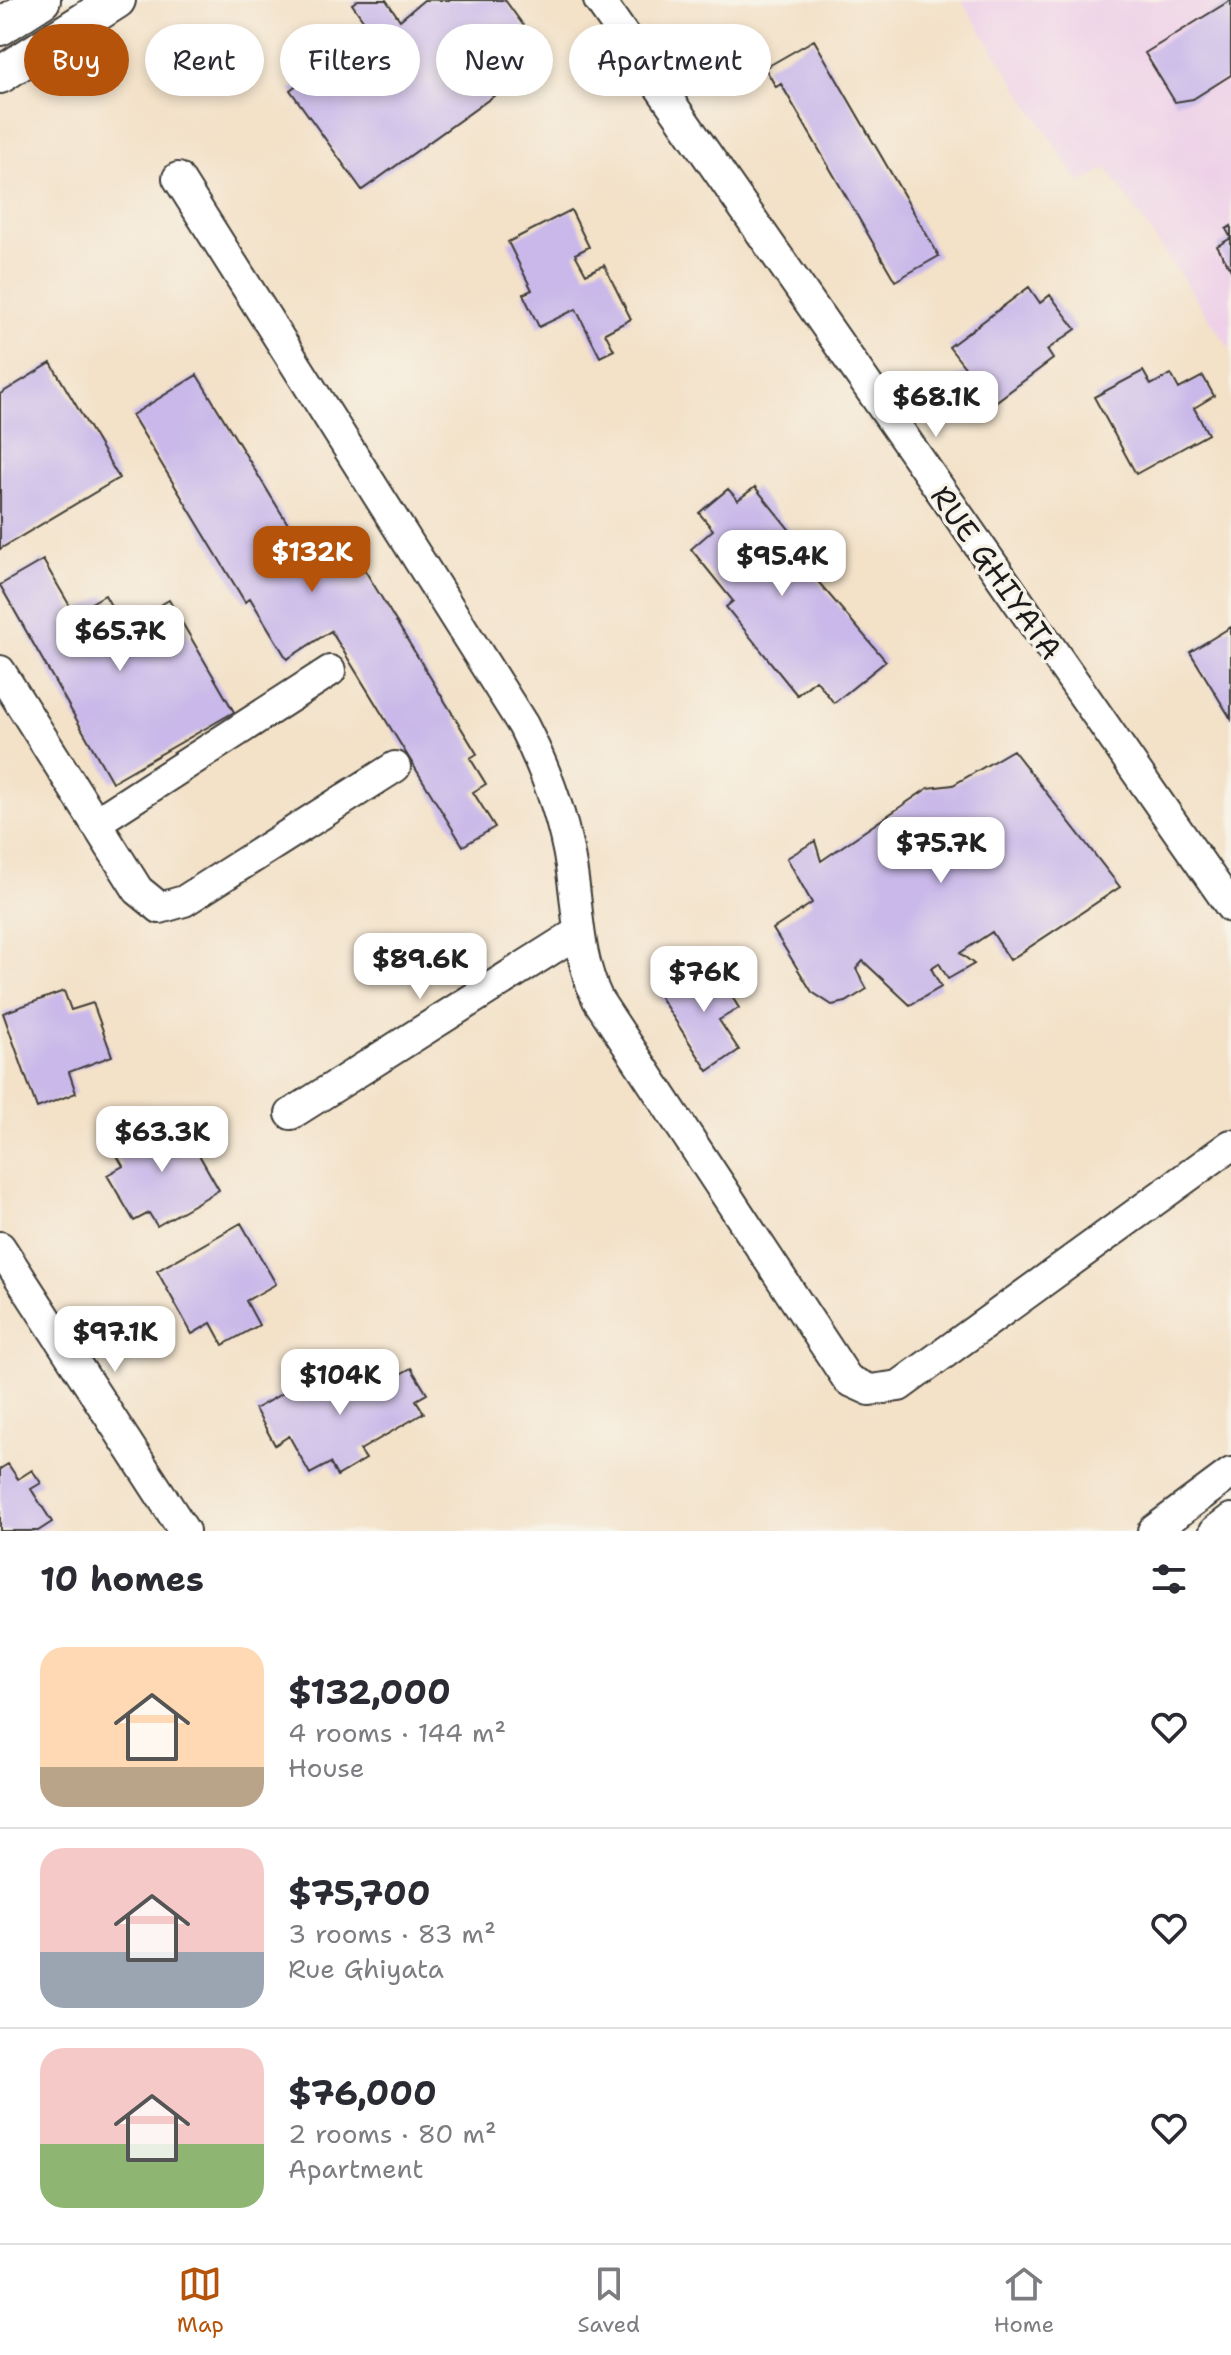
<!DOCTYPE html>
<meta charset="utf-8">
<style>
body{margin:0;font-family:"Shantell Sans",sans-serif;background:#f2f2f3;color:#2b2b33;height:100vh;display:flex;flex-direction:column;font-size:30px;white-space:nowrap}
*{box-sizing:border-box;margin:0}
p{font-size:26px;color:#7c7c81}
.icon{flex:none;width:44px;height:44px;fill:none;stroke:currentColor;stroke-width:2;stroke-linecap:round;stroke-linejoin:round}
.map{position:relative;height:1531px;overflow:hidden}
.side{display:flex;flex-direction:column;background:#fff;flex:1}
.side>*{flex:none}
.hud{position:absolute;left:24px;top:24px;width:800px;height:72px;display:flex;gap:16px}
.price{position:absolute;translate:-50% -68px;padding:0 18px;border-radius:16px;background:#fff;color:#222;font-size:26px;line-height:52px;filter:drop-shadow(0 2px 4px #0008)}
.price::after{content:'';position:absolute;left:50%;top:48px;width:24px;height:18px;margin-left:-12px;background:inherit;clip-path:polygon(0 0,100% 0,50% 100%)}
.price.active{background:#b45309;color:#fff}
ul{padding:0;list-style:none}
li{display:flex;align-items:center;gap:24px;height:200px;padding:0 40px}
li+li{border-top:2px solid #e1e1e2}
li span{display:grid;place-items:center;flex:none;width:224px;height:160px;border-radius:24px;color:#555}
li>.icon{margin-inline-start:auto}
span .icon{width:96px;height:96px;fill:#fffc;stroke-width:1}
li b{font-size:34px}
h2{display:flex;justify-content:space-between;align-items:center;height:96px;padding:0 40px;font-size:34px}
.chip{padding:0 28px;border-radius:36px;background:#fff;box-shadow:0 4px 12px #0003;font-size:28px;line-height:72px}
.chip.active{background:#b45309;color:#fff}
.dock{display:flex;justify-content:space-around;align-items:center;height:112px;border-top:2px solid #e1e1e2;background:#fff;font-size:22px;color:#7c7c81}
.dock a{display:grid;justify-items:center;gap:4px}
.dock .active{color:#b45309}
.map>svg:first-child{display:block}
</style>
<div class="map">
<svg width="1231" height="1531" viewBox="0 0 1231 1531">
<rect width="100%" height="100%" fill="#f7f3e8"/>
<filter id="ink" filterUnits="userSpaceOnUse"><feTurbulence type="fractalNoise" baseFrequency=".0125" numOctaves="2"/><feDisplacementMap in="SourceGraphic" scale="16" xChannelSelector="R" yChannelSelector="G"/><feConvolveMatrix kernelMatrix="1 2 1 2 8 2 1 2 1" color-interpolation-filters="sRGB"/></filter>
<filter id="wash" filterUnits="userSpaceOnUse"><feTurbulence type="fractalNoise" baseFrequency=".006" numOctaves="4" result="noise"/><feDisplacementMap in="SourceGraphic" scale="32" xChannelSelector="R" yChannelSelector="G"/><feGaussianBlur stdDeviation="1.8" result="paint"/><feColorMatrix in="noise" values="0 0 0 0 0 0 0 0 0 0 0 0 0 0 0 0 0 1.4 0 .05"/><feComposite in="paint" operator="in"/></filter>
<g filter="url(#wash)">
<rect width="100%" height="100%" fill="#f3e1c8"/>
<path fill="#eed0e8" d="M 961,0 L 1231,0 L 1231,350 L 1107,168 L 1080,184 Z"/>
<g id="blocks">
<path fill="#c9b8e9" d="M 358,0 L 386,0 L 400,20 L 424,0 L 505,0 L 547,58 L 362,190 L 290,90 L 302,81 L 289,63 L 331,34 L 361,76 L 375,67 L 359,44 L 373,34 L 352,4 Z
M 1231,0 L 1231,75 L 1193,99 L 1175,102 L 1145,53 Z
M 814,40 L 939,256 L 895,281 L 781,84 L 776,87 L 765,68 Z
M 571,210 L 589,247 L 575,254 L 586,274 L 604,265 L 631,319 L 605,333 L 614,350 L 600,357 L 576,309 L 539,327 L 523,294 L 532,290 L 508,242 Z
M 1231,226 L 1231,270 L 1217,246 L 1231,238 L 1226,229 Z
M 1029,287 L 1040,303 L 1050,295 L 1076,329 L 1047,350 L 1053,359 L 994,403 L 984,390 L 971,399 L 955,378 L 967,370 L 949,347 Z
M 51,363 L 119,478 L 0,549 L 0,394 Z
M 1143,371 L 1151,385 L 1171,374 L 1179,389 L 1203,376 L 1214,396 L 1194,408 L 1208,434 L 1136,474 L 1094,397 Z
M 197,375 L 311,562 L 347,541 L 477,754 L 470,758 L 486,784 L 473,792 L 495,827 L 463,846 L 331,631 L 287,659 L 250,598 L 245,602 L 132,415 Z
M 755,487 L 793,534 L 787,539 L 799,555 L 797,557 L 886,661 L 834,703 L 816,680 L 797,695 L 726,607 L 733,601 L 691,549 L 713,530 L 699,513 L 728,489 L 738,500 Z
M 43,560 L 74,613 L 105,595 L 114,611 L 91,624 L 100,640 L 169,600 L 234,712 L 112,782 L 0,585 Z
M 1231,627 L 1231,719 L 1190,652 Z
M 1013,750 L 1120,887 L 1010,960 L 992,932 L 960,953 L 974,964 L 948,979 L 939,963 L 931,968 L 941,987 L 910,1005 L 863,961 L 856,969 L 867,989 L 846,1002 L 832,1005 L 812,992 L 773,929 L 812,903 L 787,858 L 815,841 L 821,861 L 928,788 L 953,785 Z
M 715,961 L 733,989 L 729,992 L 739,1008 L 719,1020 L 739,1050 L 708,1071 L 660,997 Z
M 64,991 L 71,1010 L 93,1003 L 112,1056 L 69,1072 L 76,1093 L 37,1108 L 3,1013 Z
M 177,1116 L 219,1190 L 157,1226 L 149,1213 L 134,1221 L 107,1175 L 123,1166 L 115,1152 Z
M 241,1223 L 276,1284 L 246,1301 L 259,1325 L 223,1345 L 211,1323 L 192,1334 L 157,1271 Z
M 411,1368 L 427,1394 L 416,1400 L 424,1413 L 360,1450 L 366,1459 L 337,1476 L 330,1463 L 310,1474 L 289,1436 L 275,1445 L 255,1409 L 320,1372 L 327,1384 L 355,1369 L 368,1392 Z
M 8,1464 L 18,1479 L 32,1470 L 41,1483 L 31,1489 L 52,1522 L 38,1531 L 0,1531 L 0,1469 Z"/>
</g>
</g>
<g filter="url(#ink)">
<use href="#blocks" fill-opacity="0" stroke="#3c3a36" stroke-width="2"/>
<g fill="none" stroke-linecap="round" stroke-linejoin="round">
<defs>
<path id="minor" d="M 599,0 L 1231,907
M 178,178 L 523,725 C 546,770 563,816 571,866 C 579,913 577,956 598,1000 L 848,1380 L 870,1390 L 899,1386 L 1231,1145
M 0,671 L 138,890 L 160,908 L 184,901 L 395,767
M 95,823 L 330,671
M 291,1114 L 577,933
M 0,1247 L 184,1531
M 1153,1531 L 1231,1473
M 1215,1531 L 1231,1519"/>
<path id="major" d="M 0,27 L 42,0
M 0,75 L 117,0"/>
</defs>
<use href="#minor" stroke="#3c3a36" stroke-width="34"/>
<use href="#major" stroke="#3c3a36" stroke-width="40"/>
<use href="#minor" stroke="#fff" stroke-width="30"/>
<use href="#major" stroke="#fff" stroke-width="36"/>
</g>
</g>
<g text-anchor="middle" stroke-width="7" stroke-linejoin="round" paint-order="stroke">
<g font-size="30" fill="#1c1c1c" stroke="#f7f3e8">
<text transform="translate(996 573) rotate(55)" y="10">RUE GHIYATA</text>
</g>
</g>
</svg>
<b class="price" style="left:936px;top:439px">$68.1K</b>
<b class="price active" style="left:312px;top:594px">$132K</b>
<b class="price" style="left:782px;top:598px">$95.4K</b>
<b class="price" style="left:120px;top:673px">$65.7K</b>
<b class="price" style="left:941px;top:885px">$75.7K</b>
<b class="price" style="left:420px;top:1001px">$89.6K</b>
<b class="price" style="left:704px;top:1014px">$76K</b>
<b class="price" style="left:162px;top:1174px">$63.3K</b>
<b class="price" style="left:115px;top:1374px">$97.1K</b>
<b class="price" style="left:340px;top:1417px">$104K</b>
<div class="hud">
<a class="chip active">Buy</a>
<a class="chip">Rent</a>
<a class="chip">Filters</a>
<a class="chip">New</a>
<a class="chip">Apartment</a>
</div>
</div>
<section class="side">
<h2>10 homes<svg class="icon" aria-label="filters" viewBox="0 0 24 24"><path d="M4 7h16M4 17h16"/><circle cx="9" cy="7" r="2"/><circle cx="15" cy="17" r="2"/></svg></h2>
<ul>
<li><span style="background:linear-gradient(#ffd9b3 75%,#b9a48a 0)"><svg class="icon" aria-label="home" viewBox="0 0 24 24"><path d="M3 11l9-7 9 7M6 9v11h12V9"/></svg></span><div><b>$132,000</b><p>4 rooms · 144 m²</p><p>House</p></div><svg class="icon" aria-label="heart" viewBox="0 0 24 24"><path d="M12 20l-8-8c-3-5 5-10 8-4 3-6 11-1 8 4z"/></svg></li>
<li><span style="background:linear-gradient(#f6c9c9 65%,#9aa5b1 0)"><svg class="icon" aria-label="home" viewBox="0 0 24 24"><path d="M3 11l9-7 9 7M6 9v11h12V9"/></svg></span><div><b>$75,700</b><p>3 rooms · 83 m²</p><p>Rue Ghiyata</p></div><svg class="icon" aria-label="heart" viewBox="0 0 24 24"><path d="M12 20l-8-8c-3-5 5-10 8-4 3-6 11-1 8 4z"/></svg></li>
<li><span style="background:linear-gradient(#f6c9c9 60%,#8fb573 0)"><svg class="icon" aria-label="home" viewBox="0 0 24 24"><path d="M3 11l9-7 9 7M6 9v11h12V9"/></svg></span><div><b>$76,000</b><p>2 rooms · 80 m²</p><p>Apartment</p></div><svg class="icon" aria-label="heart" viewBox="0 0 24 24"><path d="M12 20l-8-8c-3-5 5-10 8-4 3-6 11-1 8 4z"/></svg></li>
</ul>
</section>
<nav class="dock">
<a class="active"><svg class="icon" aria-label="map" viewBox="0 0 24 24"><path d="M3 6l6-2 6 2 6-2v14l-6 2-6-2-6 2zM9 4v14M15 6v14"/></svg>Map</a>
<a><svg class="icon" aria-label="saved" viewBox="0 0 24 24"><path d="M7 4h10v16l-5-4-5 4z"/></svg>Saved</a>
<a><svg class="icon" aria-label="home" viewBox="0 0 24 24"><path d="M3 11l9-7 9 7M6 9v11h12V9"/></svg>Home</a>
</nav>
